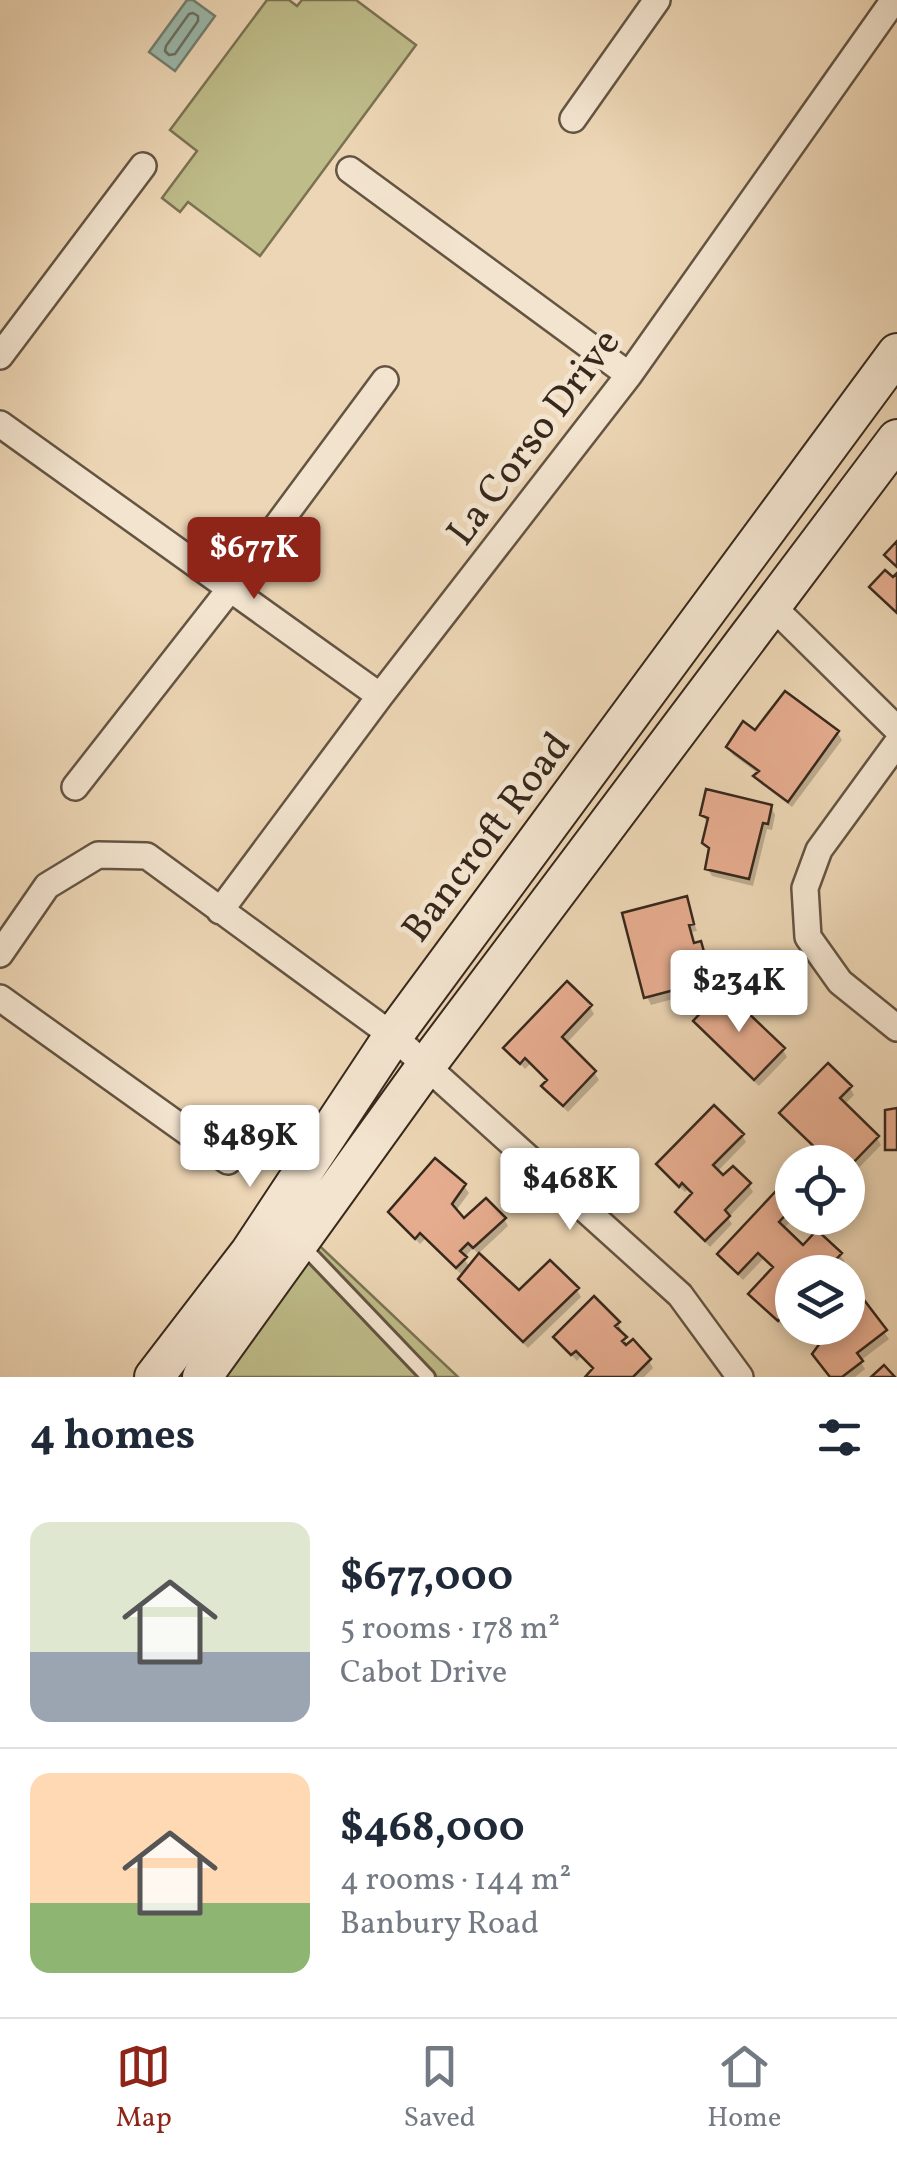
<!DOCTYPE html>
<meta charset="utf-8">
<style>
body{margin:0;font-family:Vollkorn,serif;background:#f6f6f7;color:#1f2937;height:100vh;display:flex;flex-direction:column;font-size:38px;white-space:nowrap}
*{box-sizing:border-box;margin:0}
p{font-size:32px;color:#747a83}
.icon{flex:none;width:55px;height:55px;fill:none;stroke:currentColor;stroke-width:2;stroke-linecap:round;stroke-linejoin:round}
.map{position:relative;height:1377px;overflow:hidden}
.sheet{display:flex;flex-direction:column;background:#fff;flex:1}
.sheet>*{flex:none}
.tools{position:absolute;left:775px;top:1145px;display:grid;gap:20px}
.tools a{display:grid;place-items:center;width:90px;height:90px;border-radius:50%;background:#fff;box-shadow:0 5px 15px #0003;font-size:50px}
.price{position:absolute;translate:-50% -85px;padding:0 22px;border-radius:10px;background:#fff;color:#222;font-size:32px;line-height:65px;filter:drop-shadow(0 2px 5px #0008)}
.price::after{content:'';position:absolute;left:50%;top:60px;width:30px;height:22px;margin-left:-15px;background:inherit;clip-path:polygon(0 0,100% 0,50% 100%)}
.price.current{background:#8f2418;color:#fff}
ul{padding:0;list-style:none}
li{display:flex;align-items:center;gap:30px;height:250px;padding:0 30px}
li+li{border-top:2px solid #e0e1e3}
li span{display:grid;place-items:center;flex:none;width:280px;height:200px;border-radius:20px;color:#555}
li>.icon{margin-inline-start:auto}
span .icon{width:120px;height:120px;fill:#fffc;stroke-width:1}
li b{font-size:42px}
h2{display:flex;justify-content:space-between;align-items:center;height:120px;padding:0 30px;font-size:42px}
.dock{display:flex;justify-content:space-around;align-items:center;height:140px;border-top:2px solid #e0e1e3;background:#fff;font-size:28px;color:#747a83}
.dock a{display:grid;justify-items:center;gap:5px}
.dock .current{color:#8f2418}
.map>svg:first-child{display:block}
</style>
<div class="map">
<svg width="897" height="1377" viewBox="0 0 897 1377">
<rect width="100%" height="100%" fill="#edd6b5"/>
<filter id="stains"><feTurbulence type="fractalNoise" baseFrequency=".002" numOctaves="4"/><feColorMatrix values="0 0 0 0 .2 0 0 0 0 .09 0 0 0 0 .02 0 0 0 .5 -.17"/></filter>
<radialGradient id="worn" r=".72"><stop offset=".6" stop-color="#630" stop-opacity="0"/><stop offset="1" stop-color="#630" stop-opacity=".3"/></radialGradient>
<path fill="#bebc89" stroke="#7a7252" stroke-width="2.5" d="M 267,0 L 289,0 L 297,6 L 302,0 L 356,0 L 416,45 L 260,256 L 188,202 L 180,212 L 162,198 L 197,151 L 170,130 Z
M 307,1234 L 458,1377 L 202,1377 Z"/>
<path fill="#9ab9ab" stroke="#727f72" stroke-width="2.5" d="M 187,0 L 193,0 L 215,16 L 175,71 L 149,52 Z"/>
<path fill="#0003" d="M 837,732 L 842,740 L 792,807 L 761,784 L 757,777 L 759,774 L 733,755 L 728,747 L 755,733 Z
M 771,807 L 775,815 L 772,830 L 767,829 L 753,886 L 712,876 L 707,868 L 709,851 L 705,843 L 707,823 L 703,815 Z
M 686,899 L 697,931 L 691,932 L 695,945 L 700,944 L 704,951 L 714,988 L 651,1005 L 647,997 L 625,915 Z
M 590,1007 L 594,1014 L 565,1045 L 594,1072 L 599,1080 L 568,1112 L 549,1094 L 545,1086 L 549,1082 L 530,1064 L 525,1069 L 506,1048 Z
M 696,1021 L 783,1050 L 787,1057 L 759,1086 L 700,1029 Z
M 850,1088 L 854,1095 L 844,1105 L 877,1138 L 881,1145 L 848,1179 L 848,1162 L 829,1162 L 786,1121 L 782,1114 Z
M 742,1135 L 746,1142 L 717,1172 L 723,1179 L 749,1185 L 753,1192 L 728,1218 L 732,1224 L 710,1247 L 682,1219 L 678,1212 L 694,1195 L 688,1189 L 685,1192 L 663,1172 L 659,1164 Z
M 464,1186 L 469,1193 L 455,1212 L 464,1222 L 504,1219 L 508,1226 L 478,1254 L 473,1248 L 464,1258 L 470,1268 L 519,1294 L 577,1290 L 581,1297 L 528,1348 L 465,1286 L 461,1279 L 463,1276 L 425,1239 L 420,1244 L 396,1219 Z
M 790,1210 L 794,1218 L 783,1229 L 803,1249 L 817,1234 L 840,1255 L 845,1262 L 835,1272 L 792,1272 L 792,1317 L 783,1326 L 755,1301 L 751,1294 L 775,1269 L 764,1258 L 743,1280 L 724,1261 L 720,1254 Z
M 848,1284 L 889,1339 L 860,1361 L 865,1369 L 855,1377 L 831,1377 L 828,1336 L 822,1328 L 848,1328 Z
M 618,1323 L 622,1331 L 619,1333 L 629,1346 L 649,1361 L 653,1368 L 644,1377 L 588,1377 L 595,1370 L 581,1356 L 577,1361 L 556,1338 Z"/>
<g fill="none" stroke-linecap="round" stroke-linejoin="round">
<path stroke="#687064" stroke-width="2.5" d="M 193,13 L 198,16 L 198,21 L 175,54 L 169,55 L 165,51 L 166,46 L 189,14 Z"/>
</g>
<path fill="#e7ad90" stroke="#37281c" stroke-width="2.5" d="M 897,541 L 897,567 L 884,555 Z
M 885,570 L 893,577 L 897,573 L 897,613 L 869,587 Z
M 785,691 L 839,731 L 788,802 L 753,776 L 759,771 L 726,747 L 743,721 L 755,730 Z
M 706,789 L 772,805 L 768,824 L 763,823 L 749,879 L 705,869 L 709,848 L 702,843 L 708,818 L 700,815 Z
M 687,896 L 694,924 L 689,925 L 694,943 L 701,941 L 712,980 L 644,998 L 622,913 Z
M 567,981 L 592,1005 L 562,1037 L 596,1071 L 563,1106 L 541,1086 L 547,1080 L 525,1058 L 520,1064 L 503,1048 Z
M 723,989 L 785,1048 L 754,1080 L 693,1021 Z
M 828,1063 L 852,1086 L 840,1098 L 879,1136 L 848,1168 L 848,1162 L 830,1162 L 779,1113 Z
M 714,1105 L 744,1134 L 713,1165 L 723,1175 L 733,1166 L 751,1183 L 725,1210 L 730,1216 L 705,1241 L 675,1212 L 692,1193 L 682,1183 L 679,1187 L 656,1164 Z
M 897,1108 L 897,1150 L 885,1150 L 885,1110 Z
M 435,1158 L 466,1184 L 452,1204 L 464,1218 L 486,1198 L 506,1218 L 473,1248 L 468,1243 L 460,1251 L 467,1257 L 456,1268 L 420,1233 L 415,1239 L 388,1212 Z
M 775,1192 L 792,1208 L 779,1222 L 803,1245 L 817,1230 L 842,1253 L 824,1272 L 792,1272 L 792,1306 L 778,1321 L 748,1294 L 773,1267 L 758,1253 L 738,1274 L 717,1254 Z
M 479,1253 L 519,1290 L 550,1260 L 579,1288 L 523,1342 L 458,1279 Z
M 848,1279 L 887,1330 L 857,1353 L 863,1361 L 842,1377 L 830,1377 L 812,1354 L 826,1335 L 821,1328 L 848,1328 Z
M 594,1296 L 620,1322 L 615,1326 L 627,1337 L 622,1341 L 626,1345 L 633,1339 L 651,1359 L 633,1377 L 585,1377 L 593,1368 L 576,1351 L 571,1355 L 553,1337 Z
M 884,1365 L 895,1377 L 871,1377 Z"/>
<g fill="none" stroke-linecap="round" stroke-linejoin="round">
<defs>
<path id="service" d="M 302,1245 L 428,1377"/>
<path id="minor" d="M 573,119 L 657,0
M 350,170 L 629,375
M 0,356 L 143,166
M 0,424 L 380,696
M 773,607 L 897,729
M 897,743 L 819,850 L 805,888 L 808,937 L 840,982 L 897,1028
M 75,787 L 230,589 L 385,380
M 220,911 L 380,696 L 629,375 L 894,0
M 0,954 L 47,886 L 98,855 L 147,856 L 393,1036 L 680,1295 L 740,1377
M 0,998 L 228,1161"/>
<path id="secondary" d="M 154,1377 L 250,1252 L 393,1036 L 897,353
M 202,1377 L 426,1066 L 897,439"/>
</defs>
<use href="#service" stroke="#645442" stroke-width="18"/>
<use href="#minor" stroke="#645442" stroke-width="30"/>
<use href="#secondary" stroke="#37281c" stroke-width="42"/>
<use href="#service" stroke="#f3e4cf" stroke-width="12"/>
<use href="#minor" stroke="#f3e4cf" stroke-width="25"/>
<use href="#secondary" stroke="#f3e4cf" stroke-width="38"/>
</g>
<g text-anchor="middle" stroke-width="10" stroke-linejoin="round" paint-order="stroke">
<g font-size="40" fill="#37281c" stroke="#f3e4cf">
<text transform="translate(532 436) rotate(-53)" y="14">La Corso Drive</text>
<text transform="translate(485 836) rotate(-53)" y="14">Bancroft Road</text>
</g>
</g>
<rect width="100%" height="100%" filter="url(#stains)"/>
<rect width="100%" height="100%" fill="url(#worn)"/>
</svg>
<div class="tools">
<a><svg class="icon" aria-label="locate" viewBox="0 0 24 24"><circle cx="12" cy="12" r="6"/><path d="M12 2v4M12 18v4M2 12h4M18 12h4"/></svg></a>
<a><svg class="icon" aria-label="layers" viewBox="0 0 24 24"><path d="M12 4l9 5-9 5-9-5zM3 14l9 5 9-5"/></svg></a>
</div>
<b class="price current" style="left:254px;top:602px">$677K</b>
<b class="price" style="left:739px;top:1035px">$234K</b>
<b class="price" style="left:250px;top:1190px">$489K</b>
<b class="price" style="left:570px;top:1233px">$468K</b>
</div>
<section class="sheet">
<h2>4 homes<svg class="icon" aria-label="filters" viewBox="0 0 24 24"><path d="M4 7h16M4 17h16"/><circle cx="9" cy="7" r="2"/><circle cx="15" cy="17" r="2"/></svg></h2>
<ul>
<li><span style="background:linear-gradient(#dfe7d0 65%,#9aa5b1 0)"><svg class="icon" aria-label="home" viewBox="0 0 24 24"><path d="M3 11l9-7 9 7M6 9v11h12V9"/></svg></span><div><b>$677,000</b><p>5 rooms · 178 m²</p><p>Cabot Drive</p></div></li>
<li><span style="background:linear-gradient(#ffd9b3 65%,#8fb573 0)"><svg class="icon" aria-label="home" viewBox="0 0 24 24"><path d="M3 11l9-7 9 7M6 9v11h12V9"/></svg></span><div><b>$468,000</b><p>4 rooms · 144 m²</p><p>Banbury Road</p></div></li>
</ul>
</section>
<nav class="dock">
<a class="current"><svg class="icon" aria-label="map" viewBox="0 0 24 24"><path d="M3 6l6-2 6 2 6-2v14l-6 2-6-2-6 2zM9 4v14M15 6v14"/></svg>Map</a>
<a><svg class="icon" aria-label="saved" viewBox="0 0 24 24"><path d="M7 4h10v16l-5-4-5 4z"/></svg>Saved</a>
<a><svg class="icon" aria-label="home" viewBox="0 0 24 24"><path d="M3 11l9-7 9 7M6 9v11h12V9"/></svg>Home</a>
</nav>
